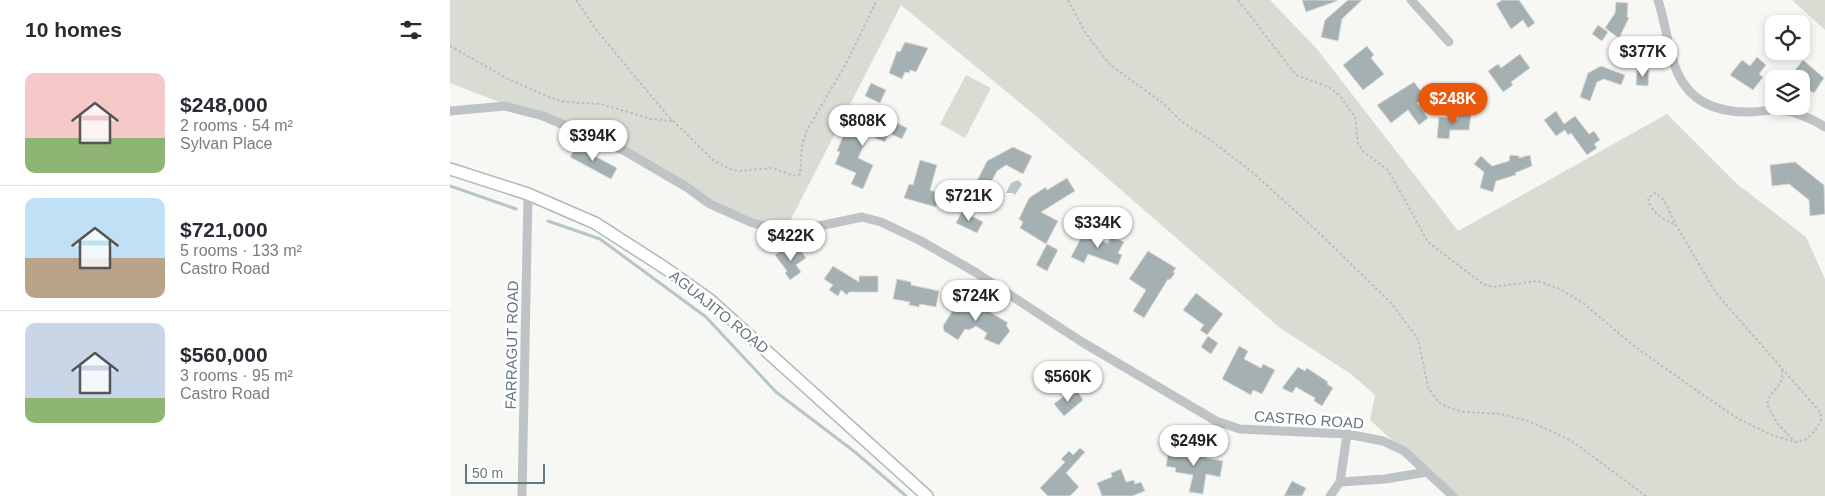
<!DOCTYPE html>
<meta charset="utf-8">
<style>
body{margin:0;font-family:Helvetica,sans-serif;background:#f2f2f3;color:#2b2b33;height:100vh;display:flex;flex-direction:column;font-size:19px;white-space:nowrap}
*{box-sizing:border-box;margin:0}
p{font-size:16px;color:#7c7c81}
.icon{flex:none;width:28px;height:28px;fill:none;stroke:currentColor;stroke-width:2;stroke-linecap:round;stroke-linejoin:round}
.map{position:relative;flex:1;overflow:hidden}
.drawer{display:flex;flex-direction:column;background:#fff;width:450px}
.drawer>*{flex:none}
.tools{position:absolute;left:1315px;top:15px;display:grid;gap:10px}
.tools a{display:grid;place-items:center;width:45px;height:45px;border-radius:10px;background:#fff;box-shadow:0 2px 8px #0003;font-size:25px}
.scale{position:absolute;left:15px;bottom:12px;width:80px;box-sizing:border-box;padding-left:5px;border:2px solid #63777e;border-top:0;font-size:14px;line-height:18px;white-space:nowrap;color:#63777e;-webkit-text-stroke:4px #fff;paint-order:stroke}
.price{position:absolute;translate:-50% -42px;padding:0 11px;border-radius:18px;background:#fff;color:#222;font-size:16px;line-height:32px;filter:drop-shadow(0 1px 2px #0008)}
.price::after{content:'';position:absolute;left:50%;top:30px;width:15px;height:11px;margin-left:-8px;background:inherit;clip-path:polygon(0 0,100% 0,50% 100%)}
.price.selected{background:#ea580c;color:#fff}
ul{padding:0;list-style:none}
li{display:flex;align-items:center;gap:15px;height:125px;padding:0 25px}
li+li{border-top:1px solid #e1e1e2}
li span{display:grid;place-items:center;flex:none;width:140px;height:100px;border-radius:10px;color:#555}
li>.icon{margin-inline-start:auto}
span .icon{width:60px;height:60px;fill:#fffc;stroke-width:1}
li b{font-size:21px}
h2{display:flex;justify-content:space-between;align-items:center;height:60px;padding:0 25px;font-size:21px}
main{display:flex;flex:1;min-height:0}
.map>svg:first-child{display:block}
</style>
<main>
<section class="drawer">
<h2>10 homes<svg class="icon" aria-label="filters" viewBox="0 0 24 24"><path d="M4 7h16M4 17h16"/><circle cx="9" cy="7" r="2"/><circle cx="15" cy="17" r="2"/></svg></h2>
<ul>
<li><span style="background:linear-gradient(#f6c9c9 65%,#8fb573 0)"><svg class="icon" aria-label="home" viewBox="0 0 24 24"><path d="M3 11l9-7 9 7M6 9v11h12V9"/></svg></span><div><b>$248,000</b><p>2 rooms · 54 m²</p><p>Sylvan Place</p></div></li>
<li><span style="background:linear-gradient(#bfe0f5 60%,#b9a48a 0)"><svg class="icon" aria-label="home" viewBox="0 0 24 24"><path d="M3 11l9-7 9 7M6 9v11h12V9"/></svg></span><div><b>$721,000</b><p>5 rooms · 133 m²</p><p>Castro Road</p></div></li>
<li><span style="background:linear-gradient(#c9d6e8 75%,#8fb573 0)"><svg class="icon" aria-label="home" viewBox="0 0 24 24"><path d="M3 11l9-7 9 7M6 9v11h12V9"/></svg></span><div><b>$560,000</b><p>3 rooms · 95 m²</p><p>Castro Road</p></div></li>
</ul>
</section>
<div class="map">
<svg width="1375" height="496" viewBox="0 0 1375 496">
<rect width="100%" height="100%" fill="#f7f7f4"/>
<path fill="#d8dcd3" d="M 0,0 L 820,0 L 867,49 L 1008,231 L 1217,114 L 1287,184 L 1356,237 L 1375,279 L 1375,496 L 1003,496 L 920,420 L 925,395 L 901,374 L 830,328 L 587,117 L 451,5 L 336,229 L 300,222 L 175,151 L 0,83 Z
M 1342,0 L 1375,0 L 1375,30 Z
M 516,75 L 541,88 L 515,138 L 490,124 Z"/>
<path fill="#b6c5c7" d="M 568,180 L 572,184 L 565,195 L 563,193 L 556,193 L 561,183 Z"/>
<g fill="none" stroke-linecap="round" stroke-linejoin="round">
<path stroke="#b6c5c7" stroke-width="3" d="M 0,186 L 66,209
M 98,221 L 150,239 L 256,317 L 326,392 L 405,452 L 456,496"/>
</g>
<path fill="#a5b0b3" stroke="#d9d8d7" d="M 852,0 L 887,0 L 887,1 L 856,12 Z
M 898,0 L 912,0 L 892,19 L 888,41 L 871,37 L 875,20 Z
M 1052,0 L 1069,0 L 1085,23 L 1078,28 L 1073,20 L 1061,29 L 1046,4 Z
M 1166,2 L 1178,3 L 1177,17 L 1179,18 L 1169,38 L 1155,28 L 1165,13 Z
M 1148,25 L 1158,32 L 1152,41 L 1142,34 Z
M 455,42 L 478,48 L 466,72 L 460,70 L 459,73 L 455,72 L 452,79 L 439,73 L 447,51 L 450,52 Z
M 917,46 L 924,55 L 921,58 L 934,74 L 913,90 L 893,65 Z
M 1070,54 L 1080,68 L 1061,82 L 1063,85 L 1053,92 L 1038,71 L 1048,64 L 1051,68 Z
M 1307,57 L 1316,65 L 1309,74 L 1313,77 L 1303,90 L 1280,75 L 1292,60 L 1300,66 Z
M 1353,60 L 1374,78 L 1364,93 L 1351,85 L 1351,79 L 1338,79 Z
M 1151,66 L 1175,75 L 1171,85 L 1154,79 L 1147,82 L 1140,101 L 1130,97 L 1138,73 Z
M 1187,70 L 1199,70 L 1198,86 L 1186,85 Z
M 964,82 L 975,97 L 967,103 L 978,118 L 969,125 L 958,110 L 941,123 L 927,105 Z
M 421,83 L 436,90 L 430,103 L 415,96 Z
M 1106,111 L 1114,124 L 1125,116 L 1139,134 L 1144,131 L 1150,140 L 1144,144 L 1147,148 L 1137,155 L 1121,133 L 1118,135 L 1115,130 L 1106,136 L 1094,120 Z
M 1008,113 L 1021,114 L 1019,130 L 1000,130 L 999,139 L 987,138 L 989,117 L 1008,119 Z
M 405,118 L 428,128 L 432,120 L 444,125 L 445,122 L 457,128 L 452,139 L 439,133 L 435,142 L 419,135 L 408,158 L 423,165 L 413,189 L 401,184 L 406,173 L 385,164 L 390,152 L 387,151 L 398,124 L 401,125 Z
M 126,146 L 167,168 L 161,179 L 120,157 Z
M 563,147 L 582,156 L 573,174 L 556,165 L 547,171 L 531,201 L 520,195 L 537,161 Z
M 1060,155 L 1069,156 L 1069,158 L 1080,155 L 1082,166 L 1065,173 L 1066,175 L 1046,181 L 1043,192 L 1030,188 L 1034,172 L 1024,164 L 1031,156 L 1042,166 L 1059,161 Z
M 470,160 L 487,165 L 480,190 L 490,194 L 486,207 L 454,198 L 459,184 L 463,185 Z
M 1345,162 L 1374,185 L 1375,214 L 1360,216 L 1359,200 L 1339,184 L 1322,186 L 1320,165 Z
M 617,178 L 625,191 L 591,212 L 608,221 L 596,244 L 570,228 L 573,222 L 569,219 L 579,198 L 596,187 L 597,190 Z
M 512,211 L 533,222 L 527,233 L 506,223 Z
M 633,234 L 658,243 L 661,236 L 674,242 L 668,253 L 672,255 L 668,265 L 638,254 L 634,263 L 621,257 Z
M 597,244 L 608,250 L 597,271 L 586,265 Z
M 334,248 L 340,255 L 349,248 L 356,258 L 346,265 L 351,272 L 340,280 L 335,273 L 337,271 L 325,255 Z
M 698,251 L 726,268 L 723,272 L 725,273 L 720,280 L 718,279 L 694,318 L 683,311 L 696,290 L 679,279 Z
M 383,266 L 409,282 L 409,276 L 428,276 L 428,292 L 399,292 L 397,295 L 391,290 L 388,296 L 379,290 L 383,285 L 374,279 Z
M 447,279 L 461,282 L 461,285 L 489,291 L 486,307 L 470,304 L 469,307 L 459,305 L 460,302 L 443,299 Z
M 746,293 L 773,314 L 757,335 L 750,330 L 754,325 L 733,310 Z
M 521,298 L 527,304 L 558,323 L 556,325 L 560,331 L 549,345 L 534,339 L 537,333 L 526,326 L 519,330 L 515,329 L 508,340 L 494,331 L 493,326 L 505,307 Z
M 758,336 L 768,343 L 761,354 L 751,347 Z
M 789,346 L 798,351 L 794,359 L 811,368 L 813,364 L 825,370 L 812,394 L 803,390 L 801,395 L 772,379 Z
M 848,367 L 855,371 L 857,368 L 878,382 L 877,384 L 883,388 L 872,406 L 864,401 L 865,398 L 846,387 L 842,393 L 832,388 Z
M 619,392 L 621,395 L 628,392 L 633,400 L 614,416 L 604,404 Z
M 630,448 L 635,452 L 616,473 L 629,487 L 620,496 L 598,496 L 590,488 L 615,462 L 611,459 L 619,451 L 623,455 Z
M 719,449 L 757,454 L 756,458 L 773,461 L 770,477 L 756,474 L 753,494 L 739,492 L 743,475 L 725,472 L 726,468 L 716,466 Z
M 671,469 L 676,482 L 684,480 L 685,484 L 691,482 L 695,491 L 682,496 L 652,496 L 647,483 L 662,477 L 661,473 Z
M 842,481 L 856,488 L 852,496 L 834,496 Z"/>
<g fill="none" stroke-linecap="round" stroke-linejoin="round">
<defs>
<path id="secondary" d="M 0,169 L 78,194 L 145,223 L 215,268 L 260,300 L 477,496"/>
</defs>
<use href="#secondary" stroke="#b1b8bb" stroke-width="14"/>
<path stroke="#b9bdbe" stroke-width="2" stroke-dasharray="2.5 2.5" stroke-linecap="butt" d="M 126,0 L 148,32 L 218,116 L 263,160 L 280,169 L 289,171 L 321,168 L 346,176 L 350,174 L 352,146 L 357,130 L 396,64 L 427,0
M 618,0 L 635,32 L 659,64 L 714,104 L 732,122 L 759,139 L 801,171 L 866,230 L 941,303 L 968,339 L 978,387 L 988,402 L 997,407 L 1014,412 L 1051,414 L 1078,421 L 1099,430 L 1123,442 L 1196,496
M 788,0 L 846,75 L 879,87 L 890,96 L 905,117 L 908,144 L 914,152 L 938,170 L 978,242 L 1033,284 L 1043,287 L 1087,281 L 1110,289 L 1133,303 L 1184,346 L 1256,397 L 1287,418 L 1324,436 L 1345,442 L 1355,440 L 1365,431 L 1371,420 L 1371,413 L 1266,293 L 1226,225 L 1214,200 L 1205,193 L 1198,198 C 1199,211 1215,221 1226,225
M 0,46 L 58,79 L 99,97 L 115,102 L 151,104 L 201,119 L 222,121
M 1332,370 C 1335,387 1319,390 1317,405 L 1328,424 L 1345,442"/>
<path stroke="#bec4c6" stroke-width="9" d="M 961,0 L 999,42
M 1208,0 C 1216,24 1218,51 1228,74 C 1242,104 1271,113 1302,112 C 1311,112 1320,109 1329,110 C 1346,112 1361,118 1375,127
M 0,111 L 55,106 L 93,116 L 175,151 L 238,188 L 260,204 L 300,222 L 324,229 L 355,229 L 412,217 L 431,222 L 471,241 L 525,272 L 632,342 L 766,421 L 790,429 L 897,434 L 933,441 L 954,451 L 1003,496
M 890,482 L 935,479 L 977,472
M 72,496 L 78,194
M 880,496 L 890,482 L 897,434"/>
<use href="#secondary" stroke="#fff" stroke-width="11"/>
</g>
<g text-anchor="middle" stroke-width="5" stroke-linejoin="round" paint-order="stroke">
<g font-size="15" fill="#63777e" stroke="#fff">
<text transform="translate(269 312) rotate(39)" y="5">AGUAJITO ROAD</text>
<text transform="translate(62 345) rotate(-89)" y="5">FARRAGUT ROAD</text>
<text transform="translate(859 420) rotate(4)" y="5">CASTRO ROAD</text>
</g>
</g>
</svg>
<div class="tools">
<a><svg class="icon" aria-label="locate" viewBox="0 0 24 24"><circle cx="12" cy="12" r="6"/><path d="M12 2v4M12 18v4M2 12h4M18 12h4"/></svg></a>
<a><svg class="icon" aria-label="layers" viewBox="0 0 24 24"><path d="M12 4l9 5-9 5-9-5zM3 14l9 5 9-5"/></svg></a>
</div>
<div class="scale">50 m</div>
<b class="price" style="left:1193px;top:78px">$377K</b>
<b class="price selected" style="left:1003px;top:125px">$248K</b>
<b class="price" style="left:413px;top:147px">$808K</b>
<b class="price" style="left:143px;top:162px">$394K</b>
<b class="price" style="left:519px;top:222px">$721K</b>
<b class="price" style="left:648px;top:249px">$334K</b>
<b class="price" style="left:341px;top:262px">$422K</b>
<b class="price" style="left:526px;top:322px">$724K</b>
<b class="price" style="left:618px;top:403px">$560K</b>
<b class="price" style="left:744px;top:467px">$249K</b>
</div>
</main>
